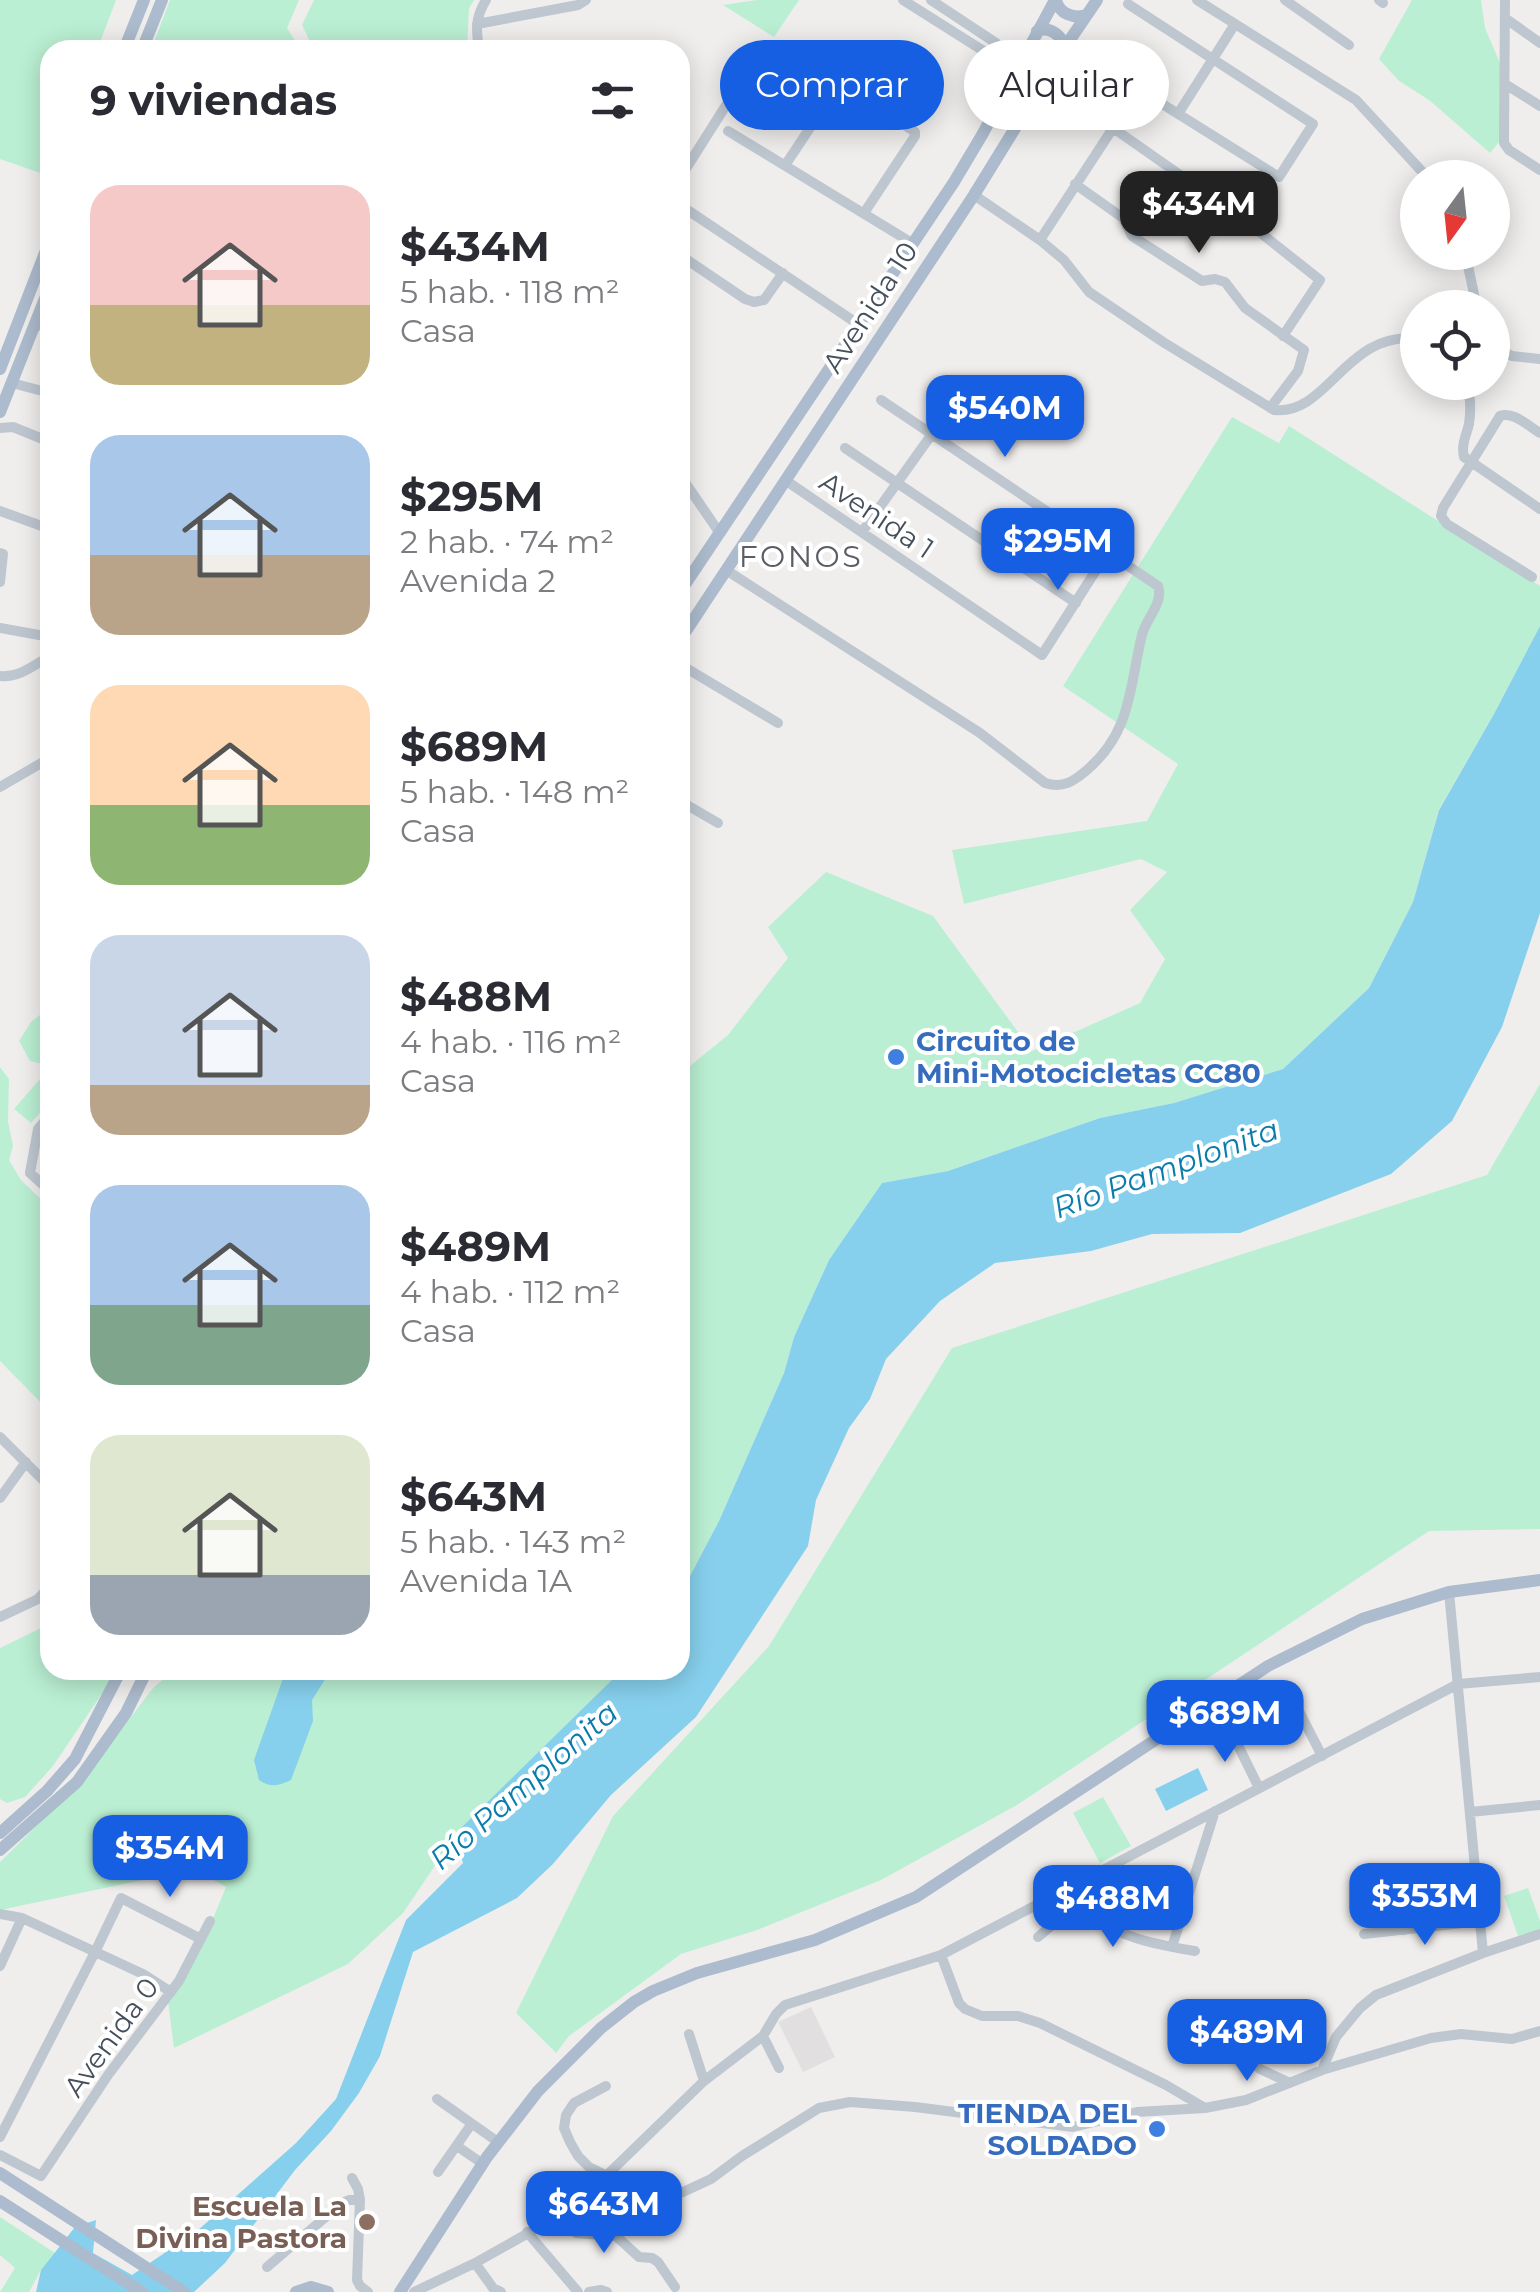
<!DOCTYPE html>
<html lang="es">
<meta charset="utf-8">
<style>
body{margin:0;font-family:Montserrat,sans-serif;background:#f2f2f3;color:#2b2b33;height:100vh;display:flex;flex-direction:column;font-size:38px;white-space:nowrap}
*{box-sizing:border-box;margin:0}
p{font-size:32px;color:#7c7c81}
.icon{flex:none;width:55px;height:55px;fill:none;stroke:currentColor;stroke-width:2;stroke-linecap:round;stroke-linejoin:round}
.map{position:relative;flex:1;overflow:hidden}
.details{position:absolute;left:40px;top:40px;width:650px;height:1640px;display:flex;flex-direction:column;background:#fff;border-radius:30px;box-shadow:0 5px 25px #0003}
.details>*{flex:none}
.top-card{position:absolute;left:720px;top:40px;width:670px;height:90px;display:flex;gap:20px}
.needle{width:65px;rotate:195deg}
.tools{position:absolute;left:1400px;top:160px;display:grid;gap:20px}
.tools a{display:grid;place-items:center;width:110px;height:110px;border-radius:50%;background:#fff;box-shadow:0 5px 25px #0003;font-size:50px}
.price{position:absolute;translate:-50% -85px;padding:0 22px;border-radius:20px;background:#165fe2;color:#fff;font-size:32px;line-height:65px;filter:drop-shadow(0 2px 5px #0008)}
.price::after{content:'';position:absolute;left:50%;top:60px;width:30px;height:22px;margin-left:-15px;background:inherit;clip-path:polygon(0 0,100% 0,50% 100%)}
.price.selected{background:#222;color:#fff}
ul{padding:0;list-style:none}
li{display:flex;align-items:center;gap:30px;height:250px;padding:0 50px}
li span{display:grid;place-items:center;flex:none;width:280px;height:200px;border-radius:30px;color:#555}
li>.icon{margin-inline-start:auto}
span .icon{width:120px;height:120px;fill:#fffc;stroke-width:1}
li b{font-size:42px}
h2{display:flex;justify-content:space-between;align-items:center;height:120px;padding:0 50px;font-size:42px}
.tag{padding:0 35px;border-radius:45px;background:#fff;box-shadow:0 5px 25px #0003;font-size:35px;line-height:90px}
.tag.selected{background:#165fe2;color:#fff}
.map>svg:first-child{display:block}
</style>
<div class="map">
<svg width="1540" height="2292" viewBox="0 0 1540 2292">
<rect width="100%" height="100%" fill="#f0eeed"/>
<path fill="#e1dfdf" d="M 811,2007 L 835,2057 L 803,2072 L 778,2022 Z"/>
<path fill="#baefd3" d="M 0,0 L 116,0 L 97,50 L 50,50 L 49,176 L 0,159 Z
M 170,0 L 299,0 L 287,28 L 301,50 L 151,50 Z
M 314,0 L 474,0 L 469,8 L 467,50 L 314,50 L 302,25 Z
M 757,0 L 799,0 L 774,37 L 723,5 Z
M 1412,0 L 1481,0 L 1485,28 L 1503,70 L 1500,141 L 1490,153 L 1429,100 L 1399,81 L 1379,59 Z
M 1232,417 L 1279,443 L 1289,426 L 1540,586 L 1540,626 L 1494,714 L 1439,809 L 1413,902 L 1369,988 L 1283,1069 L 1174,1103 L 1100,1118 L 948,1171 L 882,1183 L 829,1260 L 794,1337 L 784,1373 L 719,1521 L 680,1595 L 680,1074 L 728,1035 L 788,958 L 768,927 L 826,872 L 933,916 L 1032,1051 L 1140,1003 L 1165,959 L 1130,910 L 1167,872 L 1141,859 L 964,904 L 952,850 L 1147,821 L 1178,764 L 1063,686 Z
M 50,1007 L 50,1066 L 30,1061 L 19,1041 L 31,1022 Z
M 0,1067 L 9,1079 L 8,1121 L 13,1146 L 9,1160 L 21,1180 L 50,1208 L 50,1412 L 0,1361 Z
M 40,1079 L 50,1087 L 50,1101 L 31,1123 L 14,1109 Z
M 1540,1084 L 1540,1529 L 1429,1531 L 1017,1805 L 881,1880 L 757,1930 L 681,1954 L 569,2036 L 556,2053 L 516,2013 L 613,1816 L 769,1646 L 952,1348 L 1487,1175 Z
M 50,1618 L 50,1670 L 118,1670 L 53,1766 L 25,1797 L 7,1803 L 0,1799 L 0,1648 L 43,1627 Z
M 174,1670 L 622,1670 L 455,1836 L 403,1913 L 348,1964 L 174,2048 L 168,2002 L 203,1943 L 226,1887 L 195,1869 L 0,1910 L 0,1862 L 83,1780 L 153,1688 Z
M 1103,1797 L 1131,1846 L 1100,1863 L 1073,1813 Z
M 1528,1888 L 1540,1921 L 1540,1930 L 1518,1936 L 1504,1896 Z
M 0,2217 L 55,2253 L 41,2270 L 29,2292 L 0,2292 L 15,2268 L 0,2255 Z"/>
<path fill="#87d0ed" d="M 1540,626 L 1540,913 L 1502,1027 L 1452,1121 L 1391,1174 L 1240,1233 L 1152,1234 L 1091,1251 L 995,1263 L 940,1301 L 886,1359 L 870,1399 L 849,1428 L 816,1500 L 808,1546 L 696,1717 L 611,1795 L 553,1864 L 517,1898 L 413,1952 L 380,2056 L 359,2093 L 331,2131 L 295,2170 L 225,2263 L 194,2292 L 36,2292 L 41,2270 L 75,2227 L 96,2220 L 93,2253 L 132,2275 L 197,2231 L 296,2143 L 336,2099 L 406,1920 L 463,1863 L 455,1836 L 458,1831 L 622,1670 L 680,1670 L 680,1595 L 719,1521 L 784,1373 L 794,1337 L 829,1260 L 882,1183 L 948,1171 L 1100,1118 L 1174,1103 L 1283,1069 L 1369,988 L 1413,902 L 1439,810 L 1494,714 Z
M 286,1670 L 331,1670 L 312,1700 L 313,1721 L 291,1780 C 278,1786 271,1788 259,1780 L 254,1760 Z
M 1198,1768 L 1208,1790 L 1166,1811 L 1155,1789 Z"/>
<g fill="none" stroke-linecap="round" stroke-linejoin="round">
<path stroke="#bec7d0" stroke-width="10" d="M 903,0 L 990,55
M 931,0 L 996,43
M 1197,0 L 1356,100 L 1428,178
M 1285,0 L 1349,45
M 1379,0 L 1383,3
M 1505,0 L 1504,143 L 1509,150 L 1540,170
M 1505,18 L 1540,43
M 477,24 L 578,5 L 586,0
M 1002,46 L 1029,48
M 479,50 C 476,29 475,18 486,0
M 995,60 L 1008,73 L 1011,82
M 1092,60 L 1279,177 L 1313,124 L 1128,4
M 1505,84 L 1540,106
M 1178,114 L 1235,24
M 728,131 L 912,243
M 786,164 L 835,90 L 846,87 L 852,89 L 915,132 L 915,136 L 864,213
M 680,178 L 730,99
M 1075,184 L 1123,218 L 1132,236 L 1202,281 L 1215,279 L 1225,282 L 1245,308 L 1304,350 L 1298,371 L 1270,408
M 974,195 L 1040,240 L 1064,260 L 1089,292 L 1163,342 L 1274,410 C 1328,416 1346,330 1418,339
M 680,205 L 858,324
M 1040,240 L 1113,128 L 1243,219 L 1320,280 L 1283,336
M 1465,252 L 1477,308
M 680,255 L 745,299 L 754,302 L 764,300 L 783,273
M 35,323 L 50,330
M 1492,346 L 1512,356 L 1540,359
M 1466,382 C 1471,396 1471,410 1469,424 C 1466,436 1461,445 1464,457 L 1540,509
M 12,383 L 50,393
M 0,428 L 13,427 L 50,442
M 845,448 L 1076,603
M 680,475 L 719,532
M 785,480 L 1042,655 L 1107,553
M 0,511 L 50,529
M 862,532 L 932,434
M 0,553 L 3,554 L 0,582
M 726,570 L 980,733 L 1045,783 C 1063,789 1074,781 1087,770 C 1132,731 1129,688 1142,635 C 1146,618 1164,603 1158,586 L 881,400
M 1532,577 L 1447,524 L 1441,516 L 1443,508 L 1500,416 C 1514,411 1528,426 1540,433
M 0,628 L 50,637
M 681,665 L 778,723
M 680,666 L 684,634
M 0,676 C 19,678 34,665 50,656
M 49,704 L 50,703
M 0,787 L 50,758
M 680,801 L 718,823
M 50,1115 L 38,1129 L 30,1173 L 50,1191
M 0,1437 L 50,1487
M 0,1498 L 26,1462
M 1449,1592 L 1483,1953
M 0,1617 L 38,1599 L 50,1586
M 1286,1686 L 1322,1756
M 1227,1723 L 1259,1788
M 1470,1812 L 1540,1805
M 1080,1882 C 1086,1893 1091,1907 1099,1917 C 1118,1939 1167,1946 1195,1951
M 0,1914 L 22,1918 L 143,1974 L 171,1992
M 1405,1930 L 1405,1889
M 1364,1934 L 1480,1921
M 1038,1937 L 1070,1910 L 1090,1901
M 1172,1947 L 1215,1811
M 941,1955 L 959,2003 L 965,2009 L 982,2016 L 1018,2016 L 1040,2023 L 1166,2085 L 1205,2108
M 0,1966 L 22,1918
M 689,2034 L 704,2081
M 763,2036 L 779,2068
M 1231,2040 L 1260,2069 L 1290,2083
M 1322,2070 L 1336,2037 L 1360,2008 L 1376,1995 L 1483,1953 L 1540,1934
M 606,2086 L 574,2103 L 566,2115 L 564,2128 L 570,2142 L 578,2156 L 589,2167 L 633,2189 L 662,2196 L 683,2192 L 711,2179 L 742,2156 L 819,2108 L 850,2102 L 915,2107 L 1073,2127 L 1137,2112 L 1205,2108 L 1246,2100 L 1322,2070 L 1431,2038 L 1461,2034 L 1512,2039 L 1540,2031
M 437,2099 L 498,2142
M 0,2137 L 95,1952 L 121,1898 L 201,1939
M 457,2146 L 483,2164
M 0,2155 L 41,2176 L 108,2075 L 179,1981 L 210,1921
M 438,2172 L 468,2129
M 606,2176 L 704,2081 L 763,2036 L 776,2014 L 785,2005 L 941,1955 L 1458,1684 L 1540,1677
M 352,2178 L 358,2189 L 360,2200 L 357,2280 L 360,2286 L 368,2292
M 563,2213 L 576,2233 L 616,2236 L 639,2257 L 652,2258 L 658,2262 L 675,2287
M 527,2232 L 578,2292
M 475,2263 L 493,2288 L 501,2292
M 267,2267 L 342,2203 L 349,2200 L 360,2200
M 414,2292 L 475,2263 L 598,2194
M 589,2292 L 601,2290 L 607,2292"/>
<path stroke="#acbbcd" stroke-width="12" d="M 1056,0 C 1059,14 1074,19 1087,15
M 1037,31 C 1050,26 1061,35 1065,47
M 124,50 L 144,0
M 142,50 L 162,0
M 0,369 L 50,240
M 0,412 L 50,286
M 680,592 L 954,182 L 982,135 L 1055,0
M 680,640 L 974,195 L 1065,47 L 1097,0
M 0,1833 L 47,1791 L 75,1759 L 121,1670
M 0,1850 L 77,1782 L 126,1713 L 147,1670
M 0,2173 L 184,2292
M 0,2201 L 142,2292
M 296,2292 L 311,2287 L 328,2292
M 400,2292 L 487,2157 L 538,2091 L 601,2028 L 634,2002 L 653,1991 L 697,1973 L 815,1940 L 916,1897 L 1268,1666 L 1362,1619 L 1449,1592 L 1540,1580"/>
</g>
<g fill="#3f7fe0" stroke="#fff" stroke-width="4">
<circle cx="896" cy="1057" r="10"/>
<circle cx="1157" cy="2129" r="10"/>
</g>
<circle fill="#8d6e63" stroke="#fff" stroke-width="4" cx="367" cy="2222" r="10"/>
<g text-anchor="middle" stroke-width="8" stroke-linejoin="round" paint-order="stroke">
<g font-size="28" fill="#454f5b" stroke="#fff">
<text transform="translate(870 307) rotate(-57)" y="10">Avenida 10</text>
<text transform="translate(877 515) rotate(34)" y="10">Avenida 1</text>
<text transform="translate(111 2037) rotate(-54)" y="10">Avenida 0</text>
</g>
<g font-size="28" font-weight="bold" fill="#366cbe" stroke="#fff" text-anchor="start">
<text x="916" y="1051">Circuito de<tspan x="916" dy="32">Mini-Motocicletas CC80</tspan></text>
<text x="1137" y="2123" text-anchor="end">TIENDA DEL<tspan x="1137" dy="32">SOLDADO</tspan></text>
</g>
<g font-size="28" font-weight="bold" fill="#785e54" stroke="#fff" text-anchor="end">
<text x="347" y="2216">Escuela La<tspan x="347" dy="32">Divina Pastora</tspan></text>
</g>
<g font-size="30" letter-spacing="2.5" fill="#5a5d63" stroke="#fff">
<text x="801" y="567">FONOS</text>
</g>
<g font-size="30" font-style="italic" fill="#0a7caa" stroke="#fff">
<text transform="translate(1166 1169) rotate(-20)" y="10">Río Pamplonita</text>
<text transform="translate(524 1786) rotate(-41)" y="10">Río Pamplonita</text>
</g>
</g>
</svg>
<div class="tools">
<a><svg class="needle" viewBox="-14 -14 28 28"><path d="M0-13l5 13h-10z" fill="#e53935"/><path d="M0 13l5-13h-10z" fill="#7c7c81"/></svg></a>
<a><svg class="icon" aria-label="locate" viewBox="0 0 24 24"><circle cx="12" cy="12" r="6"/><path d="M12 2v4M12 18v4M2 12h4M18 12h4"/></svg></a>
</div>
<b class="price selected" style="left:1199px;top:256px">$434M</b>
<b class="price" style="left:1005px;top:460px">$540M</b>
<b class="price" style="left:1058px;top:593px">$295M</b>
<b class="price" style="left:1225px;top:1765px">$689M</b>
<b class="price" style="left:170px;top:1900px">$354M</b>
<b class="price" style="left:1425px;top:1948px">$353M</b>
<b class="price" style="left:1113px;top:1950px">$488M</b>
<b class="price" style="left:1247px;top:2084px">$489M</b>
<b class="price" style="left:604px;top:2256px">$643M</b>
<div class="top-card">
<a class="tag selected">Comprar</a>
<a class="tag">Alquilar</a>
</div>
<section class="details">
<h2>9 viviendas<svg class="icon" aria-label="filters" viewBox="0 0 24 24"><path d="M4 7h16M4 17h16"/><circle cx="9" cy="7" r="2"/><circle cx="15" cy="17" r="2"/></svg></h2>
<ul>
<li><span style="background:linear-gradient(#f6c9c9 60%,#c2b280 0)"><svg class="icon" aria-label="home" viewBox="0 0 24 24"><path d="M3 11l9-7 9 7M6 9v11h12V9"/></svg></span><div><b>$434M</b><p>5 hab. · 118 m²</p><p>Casa</p></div></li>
<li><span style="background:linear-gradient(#a9c7e8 60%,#b9a48a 0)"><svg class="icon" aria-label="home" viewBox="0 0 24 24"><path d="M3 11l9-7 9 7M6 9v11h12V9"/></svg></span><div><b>$295M</b><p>2 hab. · 74 m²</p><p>Avenida 2</p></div></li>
<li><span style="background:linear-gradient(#ffd9b3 60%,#8fb573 0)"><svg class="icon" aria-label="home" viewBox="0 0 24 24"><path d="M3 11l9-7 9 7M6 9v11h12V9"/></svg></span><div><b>$689M</b><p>5 hab. · 148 m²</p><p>Casa</p></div></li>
<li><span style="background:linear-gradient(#c9d6e8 75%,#b9a48a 0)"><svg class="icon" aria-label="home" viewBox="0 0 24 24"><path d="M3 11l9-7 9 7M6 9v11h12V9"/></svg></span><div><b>$488M</b><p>4 hab. · 116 m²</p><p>Casa</p></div></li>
<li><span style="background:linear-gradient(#a9c7e8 60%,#7fa58c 0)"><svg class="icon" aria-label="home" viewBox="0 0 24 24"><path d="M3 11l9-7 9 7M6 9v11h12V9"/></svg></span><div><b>$489M</b><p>4 hab. · 112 m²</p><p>Casa</p></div></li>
<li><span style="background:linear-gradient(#dfe7d0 70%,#9aa5b1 0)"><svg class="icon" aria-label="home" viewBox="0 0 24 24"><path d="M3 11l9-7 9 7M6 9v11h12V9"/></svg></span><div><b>$643M</b><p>5 hab. · 143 m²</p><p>Avenida 1A</p></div></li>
</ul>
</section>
</div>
